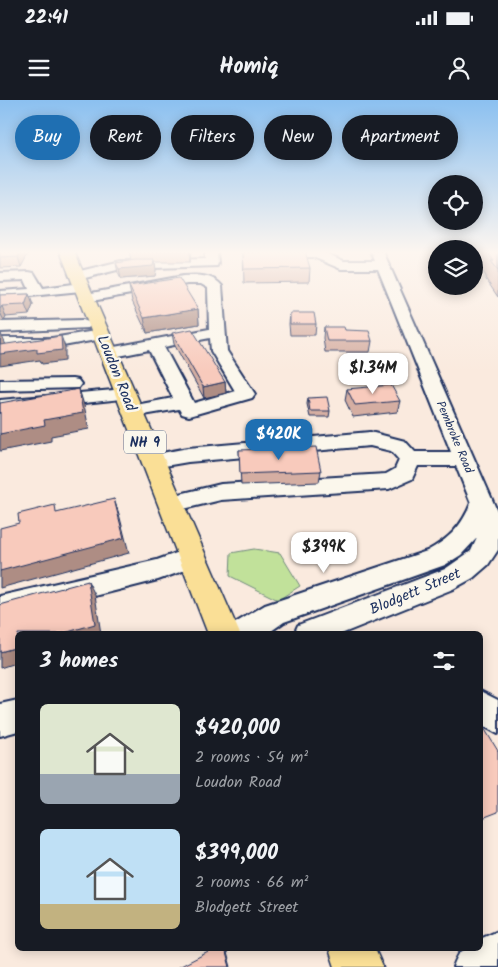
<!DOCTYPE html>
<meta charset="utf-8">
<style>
body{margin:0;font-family:Kalam,sans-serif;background:#20242c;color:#f1f3f6;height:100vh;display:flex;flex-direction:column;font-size:19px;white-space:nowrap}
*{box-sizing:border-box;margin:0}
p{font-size:16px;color:#9ea1a6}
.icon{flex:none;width:28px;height:28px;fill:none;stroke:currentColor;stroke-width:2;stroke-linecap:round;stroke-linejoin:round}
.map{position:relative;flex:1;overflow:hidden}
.details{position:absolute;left:15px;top:531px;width:468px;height:320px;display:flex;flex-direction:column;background:#171b24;border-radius:8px;box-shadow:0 2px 12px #0003}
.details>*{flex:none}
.banner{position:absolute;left:15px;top:15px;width:469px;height:45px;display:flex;gap:10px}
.tools{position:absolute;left:428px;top:75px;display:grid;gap:10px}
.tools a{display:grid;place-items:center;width:55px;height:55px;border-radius:50%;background:#171b24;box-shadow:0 2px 12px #0003;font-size:25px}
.price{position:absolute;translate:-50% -42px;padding:0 11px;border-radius:10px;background:#fff;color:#222;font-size:16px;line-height:32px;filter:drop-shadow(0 1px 2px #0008)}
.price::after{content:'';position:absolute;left:50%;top:30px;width:15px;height:11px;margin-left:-8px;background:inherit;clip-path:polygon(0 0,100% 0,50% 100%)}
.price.current{background:#1f6fb2;color:#fff}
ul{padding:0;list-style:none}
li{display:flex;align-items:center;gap:15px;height:125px;padding:0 25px}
li span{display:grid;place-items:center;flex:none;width:140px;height:100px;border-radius:8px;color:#555}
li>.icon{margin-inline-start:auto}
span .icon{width:60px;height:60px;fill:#fffc;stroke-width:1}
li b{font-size:21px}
h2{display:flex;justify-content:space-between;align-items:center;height:60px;padding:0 25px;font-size:21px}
.chip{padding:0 18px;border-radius:22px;background:#171b24;box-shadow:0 2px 12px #0003;font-size:18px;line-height:45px}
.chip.current{background:#1f6fb2;color:#fff}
.status{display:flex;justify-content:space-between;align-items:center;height:35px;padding:0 25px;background:#171b24;direction:ltr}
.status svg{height:14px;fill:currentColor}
header{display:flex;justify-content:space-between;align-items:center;height:65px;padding:0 25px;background:#171b24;font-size:22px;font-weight:800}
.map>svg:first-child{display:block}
</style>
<div class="status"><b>22:41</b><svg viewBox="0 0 49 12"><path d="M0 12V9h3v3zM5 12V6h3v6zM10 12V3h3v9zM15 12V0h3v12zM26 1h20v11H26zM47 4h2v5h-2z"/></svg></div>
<header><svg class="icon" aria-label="menu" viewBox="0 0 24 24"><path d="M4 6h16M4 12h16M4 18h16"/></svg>Homiq<svg class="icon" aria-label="person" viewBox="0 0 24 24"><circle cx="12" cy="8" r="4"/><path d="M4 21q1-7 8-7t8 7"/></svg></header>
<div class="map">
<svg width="498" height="867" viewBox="0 0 498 867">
<rect width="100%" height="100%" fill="#faeade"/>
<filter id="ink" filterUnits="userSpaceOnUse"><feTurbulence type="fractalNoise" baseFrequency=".02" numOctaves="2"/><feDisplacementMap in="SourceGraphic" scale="10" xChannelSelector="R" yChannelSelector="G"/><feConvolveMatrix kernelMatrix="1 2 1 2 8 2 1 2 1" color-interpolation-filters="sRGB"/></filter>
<g filter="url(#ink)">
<path fill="#c1e19a" stroke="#6e887c" d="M 254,449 L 280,453 L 300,486 L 278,500 L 230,476 L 231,453 Z"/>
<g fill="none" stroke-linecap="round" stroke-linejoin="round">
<defs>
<path id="minor" d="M 205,151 L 217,151 L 218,163 L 217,166 L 121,169 L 77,180 L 70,176 L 72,173 L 121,161 L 205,159 Z
M 268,151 L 321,151 L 344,161 L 375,161 L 371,151 L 383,151 L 498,413 L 498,450 L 488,465 L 473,478 L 453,489 L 341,534 L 294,534 L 298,525 L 445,469 L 471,451 L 477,438 L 461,455 L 445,465 L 284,522 L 267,534 L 228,534 L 232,525 L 265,505 L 427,451 C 449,439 462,426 471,403 L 456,366 L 418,366 L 412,379 L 389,389 L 221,400 L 171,412 L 163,410 L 160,404 L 163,398 L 221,384 L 386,374 L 395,369 L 399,360 L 391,351 L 370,346 L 188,362 L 153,368 L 146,366 L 143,361 L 146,356 L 188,348 L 370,332 L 405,341 L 415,352 L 451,352 L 378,169 L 341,169 L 313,157 L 273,157 L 269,156 L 267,153 Z
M 29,172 L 34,173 L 43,188 L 81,183 L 88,187 L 81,191 L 0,199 L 0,191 L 29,189 L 25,180 L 0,181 L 0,173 Z
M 183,176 C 196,175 213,174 222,186 L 227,251 L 255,294 L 252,298 L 189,316 L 182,314 L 179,309 L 132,317 L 125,315 L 123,311 L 125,307 L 173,298 L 149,250 L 109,258 L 103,257 L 101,253 L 103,249 L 109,248 L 209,229 L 208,188 L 201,184 L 187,184 L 86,202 L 81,201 L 79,198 L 81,195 L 86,194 ZM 210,238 L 211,251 L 235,291 L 194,303 L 164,247 Z
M 83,220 L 88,222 L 91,225 L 88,228 L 0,232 L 0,222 Z
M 101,230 L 107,232 L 109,235 L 107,238 L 52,248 L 0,248 L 0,238 L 52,238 Z
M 72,279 L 78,280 L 81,284 L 78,288 L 0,290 L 0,280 Z
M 125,289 L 131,290 L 134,294 L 131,298 L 0,312 L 0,300 Z
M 193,447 L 202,450 L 205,457 L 202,464 L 158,480 L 0,520 L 0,496 L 157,460 Z
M 480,591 L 498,600 L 498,634 L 480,624 Z
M 18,600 L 18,631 L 0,636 L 0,604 Z
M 498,831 L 498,867 L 453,867 C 460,849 461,849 480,849 L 480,839 Z"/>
<path id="major" d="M 60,151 L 74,151 L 240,534 L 208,534 Z
M 329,849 L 375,849 L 383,867 L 335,867 Z"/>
</defs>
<use href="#minor" stroke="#1b2f5e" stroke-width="4"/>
<use href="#major" stroke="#1b2f5e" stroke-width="3"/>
<use href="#minor" fill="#fbf7ec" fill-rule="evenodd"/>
<use href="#major" fill="#fadf96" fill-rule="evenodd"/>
</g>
<path fill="#d5aea2" stroke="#1b2f5e" d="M 0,151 L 27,151 L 28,154 L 21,167 L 0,168 Z
M 129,151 L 191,151 L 190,162 L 155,162 L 156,170 L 155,176 L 121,179 L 118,173 L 116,163 L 131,161 Z
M 480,151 L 498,151 L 498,197 L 485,178 L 486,176 L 476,163 Z
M 243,152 L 310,168 L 309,182 L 244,183 Z
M 129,186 L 198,209 L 199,224 L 147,233 L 132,201 Z
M 29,194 L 33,205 L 29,215 L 6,217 L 4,221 L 0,221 L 0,195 Z
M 290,213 L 316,224 L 315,235 L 290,235 L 289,224 Z
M 324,227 L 345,230 L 372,241 L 370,252 L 325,252 L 323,238 Z
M 172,233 L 225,282 L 226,293 L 204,298 L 174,244 Z
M 347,289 L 400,301 L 397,312 L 353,317 L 345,300 Z
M 308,298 L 330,311 L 329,317 L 310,317 L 307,304 Z
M 239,350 L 321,371 L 319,382 L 241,385 Z"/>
<path fill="#ae8d84" stroke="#1b2f5e" d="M 21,151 L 27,151 L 28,154 L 21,167 L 18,157 Z
M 189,151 L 191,151 L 190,162 Z
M 154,160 L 156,170 L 155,176 L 121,179 L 119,169 Z
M 29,194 L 33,205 L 29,215 L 25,205 Z
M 2,206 L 6,217 L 4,221 L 0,212 L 0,209 Z
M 198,209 L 199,224 L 147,233 L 144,218 Z
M 1,234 L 6,245 L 61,236 L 65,247 L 65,261 L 42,264 L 40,260 L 0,266 L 0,245 Z
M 225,282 L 226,293 L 204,298 L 203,287 Z
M 79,289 L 84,305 L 89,329 L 51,336 L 51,341 L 0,351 L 0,334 L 44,320 Z
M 114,399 L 119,414 L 129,453 L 0,488 L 0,471 Z
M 88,481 L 95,495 L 101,534 L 61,534 Z
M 18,547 L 18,562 L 0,568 L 0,552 Z
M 225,849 L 226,849 L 231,867 L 230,867 Z"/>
<path fill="#f8cabc" stroke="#1b2f5e" d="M 0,151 L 21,151 L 18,157 L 0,158 Z
M 305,151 L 310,168 L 244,169 L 243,152 Z
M 486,151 L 498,151 L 498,170 L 491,161 L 494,161 Z
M 135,160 L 154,160 L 153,166 L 119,169 L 116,163 Z
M 179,178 L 198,209 L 144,218 L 129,186 Z
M 29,194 L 25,205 L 2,206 L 0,209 L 0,195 Z
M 290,213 L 314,213 L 316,224 L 290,224 Z
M 324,227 L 344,227 L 345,230 L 369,231 L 372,241 L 327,241 Z
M 192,229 L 225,282 L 203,287 L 172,233 Z
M 0,234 L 1,234 L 0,245 L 61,236 L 62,250 L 37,253 L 37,249 L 0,254 Z
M 391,285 L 400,301 L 355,305 L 347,289 Z
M 79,289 L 83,313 L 44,320 L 45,325 L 0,334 L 0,303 Z
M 327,297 L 330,311 L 310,311 L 308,298 Z
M 316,347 L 321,371 L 240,374 L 239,350 Z
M 114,399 L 124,438 L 0,471 L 0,428 L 19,423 L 18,414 L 55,405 L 56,413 Z
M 88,481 L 95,524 L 61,534 L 18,534 L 18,547 L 0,552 L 0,505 Z
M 484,628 L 498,651 L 498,712 L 480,719 L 480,630 Z
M 214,849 L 225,849 L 230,867 L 179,867 Z"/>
</g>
<linearGradient id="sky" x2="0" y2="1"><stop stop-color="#8bc0f0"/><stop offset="0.56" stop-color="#fdf6f0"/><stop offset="1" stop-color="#fdf6f0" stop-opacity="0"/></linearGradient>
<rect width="498" height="272" fill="url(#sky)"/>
<g text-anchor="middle" stroke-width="5" stroke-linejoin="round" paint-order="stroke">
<g font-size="12" fill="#1b2f5e" stroke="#fbf7ec">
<text transform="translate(455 337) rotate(67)" y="4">Pembroke Road</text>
</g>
<rect fill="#fbf7ec" stroke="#5e6b89" stroke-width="1" x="124" y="330.5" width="42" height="23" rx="4"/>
<g font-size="14" font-weight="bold" fill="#1b2f5e">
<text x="145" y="347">NH 9</text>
</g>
<g font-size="15" fill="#1b2f5e" stroke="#fbf7ec">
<text transform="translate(117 273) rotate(68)" y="5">Loudon Road</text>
<text transform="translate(415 491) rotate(-23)" y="5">Blodgett Street</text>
</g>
</g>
</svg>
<div class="tools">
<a><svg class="icon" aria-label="locate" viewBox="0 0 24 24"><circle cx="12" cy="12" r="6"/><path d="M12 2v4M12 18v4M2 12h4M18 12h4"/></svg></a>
<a><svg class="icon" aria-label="layers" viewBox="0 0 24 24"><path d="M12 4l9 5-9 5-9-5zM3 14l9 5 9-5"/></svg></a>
</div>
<b class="price" style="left:373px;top:295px">$1.34M</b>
<b class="price current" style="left:279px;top:361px">$420K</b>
<b class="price" style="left:324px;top:474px">$399K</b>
<div class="banner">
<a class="chip current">Buy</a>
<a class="chip">Rent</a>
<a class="chip">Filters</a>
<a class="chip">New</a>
<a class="chip">Apartment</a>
</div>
<section class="details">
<h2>3 homes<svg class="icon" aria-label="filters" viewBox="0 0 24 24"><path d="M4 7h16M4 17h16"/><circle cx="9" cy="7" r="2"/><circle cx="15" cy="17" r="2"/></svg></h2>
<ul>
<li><span style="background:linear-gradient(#dfe7d0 70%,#9aa5b1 0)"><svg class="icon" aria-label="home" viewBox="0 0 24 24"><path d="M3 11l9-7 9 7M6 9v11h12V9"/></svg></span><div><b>$420,000</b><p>2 rooms · 54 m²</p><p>Loudon Road</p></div></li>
<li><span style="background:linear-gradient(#bfe0f5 75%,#c2b280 0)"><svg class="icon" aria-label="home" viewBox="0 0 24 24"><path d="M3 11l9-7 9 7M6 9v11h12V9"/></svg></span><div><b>$399,000</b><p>2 rooms · 66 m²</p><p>Blodgett Street</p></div></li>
</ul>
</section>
</div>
